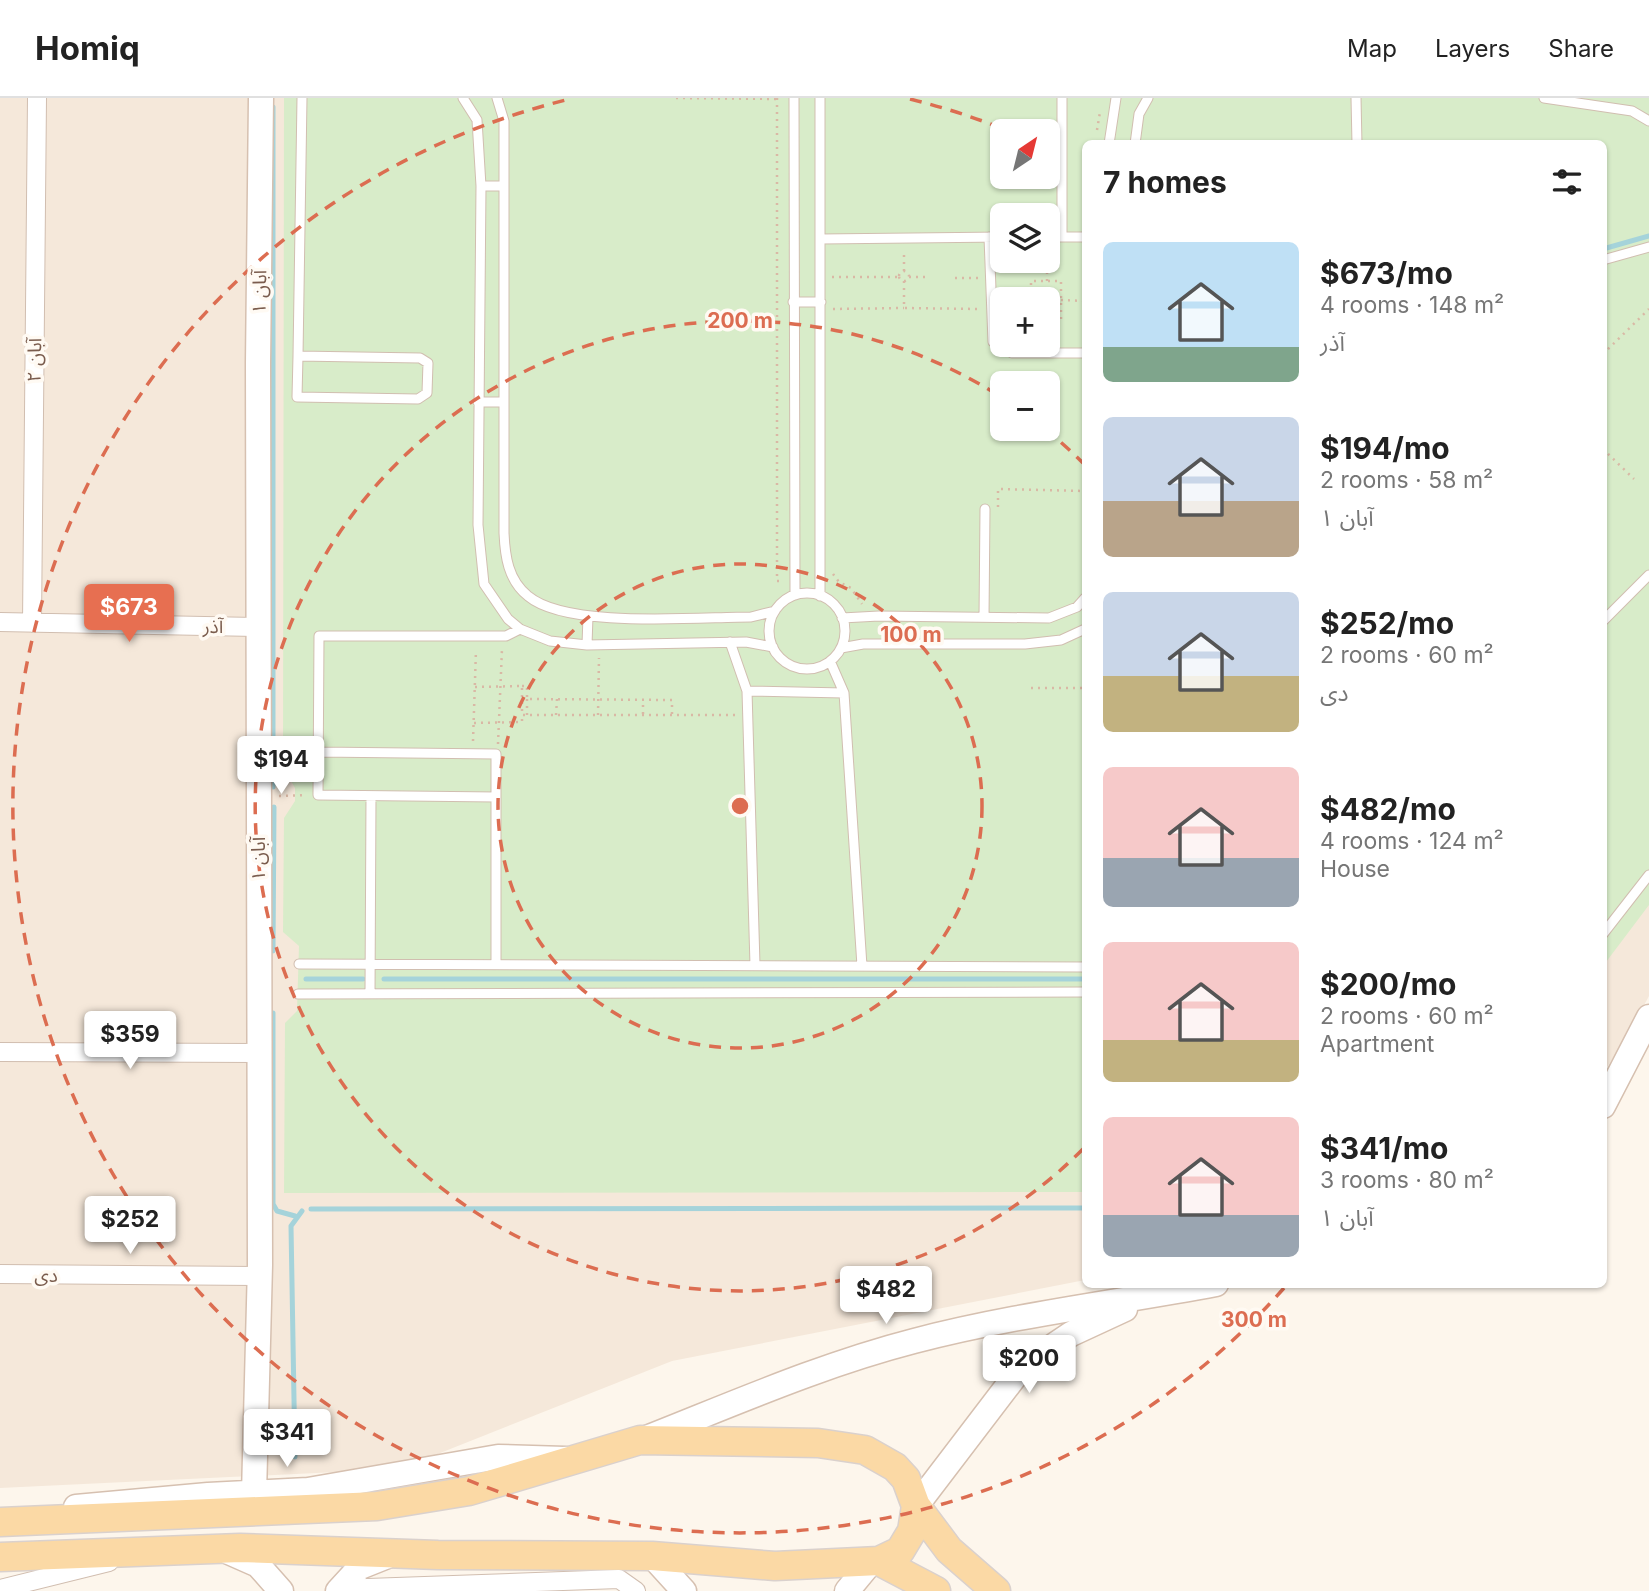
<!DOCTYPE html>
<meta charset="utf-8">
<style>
body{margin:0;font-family:Inter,"Noto Sans Arabic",sans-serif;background:#f2f2f2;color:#222;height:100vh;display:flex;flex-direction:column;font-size:26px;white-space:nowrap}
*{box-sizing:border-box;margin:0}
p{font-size:23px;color:#767676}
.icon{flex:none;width:38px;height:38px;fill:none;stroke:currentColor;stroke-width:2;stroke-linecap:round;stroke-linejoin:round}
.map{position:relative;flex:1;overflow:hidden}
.sheet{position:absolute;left:1082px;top:42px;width:525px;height:1148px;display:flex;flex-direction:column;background:#fff;border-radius:10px;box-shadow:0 2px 5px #0004}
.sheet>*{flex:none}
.needle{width:46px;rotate:35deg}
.fabs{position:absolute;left:990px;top:21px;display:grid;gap:14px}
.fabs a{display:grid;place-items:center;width:70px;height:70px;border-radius:10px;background:#fff;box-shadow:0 2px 5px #0004;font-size:35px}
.price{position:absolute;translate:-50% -60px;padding:0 16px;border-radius:7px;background:#fff;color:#222;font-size:23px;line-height:46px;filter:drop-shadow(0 2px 4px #0008)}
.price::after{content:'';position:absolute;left:50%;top:42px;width:21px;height:16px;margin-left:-10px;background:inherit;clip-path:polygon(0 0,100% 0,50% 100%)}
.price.selected{background:#e76f51;color:#fff}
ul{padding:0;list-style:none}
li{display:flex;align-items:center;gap:21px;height:175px;padding:0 21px}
li span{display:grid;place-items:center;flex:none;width:196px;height:140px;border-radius:10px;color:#555}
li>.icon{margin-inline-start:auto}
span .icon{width:84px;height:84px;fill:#fffc;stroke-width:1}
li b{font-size:30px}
h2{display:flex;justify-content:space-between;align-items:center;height:84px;padding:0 21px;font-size:30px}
header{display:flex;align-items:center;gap:42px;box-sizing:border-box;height:98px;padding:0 35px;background:#fff;border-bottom:2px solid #e0e0e0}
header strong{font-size:33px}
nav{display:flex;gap:38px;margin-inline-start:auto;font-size:24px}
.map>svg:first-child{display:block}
</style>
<header>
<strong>Homiq</strong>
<nav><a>Map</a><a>Layers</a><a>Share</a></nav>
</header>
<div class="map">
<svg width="1649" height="1493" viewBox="0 0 1649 1493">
<rect width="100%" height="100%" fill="#fdf6ec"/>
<path fill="#f5e8da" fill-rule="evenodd" d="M 0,0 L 1649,0 L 1649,898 L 1627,939 L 1603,975 L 1603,46 L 1085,46 L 1085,1182 L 672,1263 L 400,1371 L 0,1390 ZM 1003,33 L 1048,33 L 1048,79 L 1003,79 ZM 1003,117 L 1048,117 L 1048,163 L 1003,163 ZM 1003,201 L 1048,201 L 1048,247 L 1003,247 ZM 1003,285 L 1048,285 L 1048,331 L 1003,331 Z"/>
<path fill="#d8ecc9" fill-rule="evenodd" d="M 284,0 L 1649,0 L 1649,807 L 1603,868 L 1603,46 L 1085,46 L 1085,1094 L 284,1095 L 285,925 L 297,913 L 299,848 L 283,834 L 284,720 L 295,703 L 295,690 L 283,668 ZM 1003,33 L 1048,33 L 1048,79 L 1003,79 ZM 1003,117 L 1048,117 L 1048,163 L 1003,163 ZM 1003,201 L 1048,201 L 1048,247 L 1003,247 ZM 1003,285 L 1048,285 L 1048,331 L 1003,331 Z"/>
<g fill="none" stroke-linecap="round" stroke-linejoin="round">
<path stroke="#a5d3da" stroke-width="5" d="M 273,9 L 273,689
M 1603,151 L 1649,138
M 273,853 L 274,709
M 306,881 L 363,881
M 384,881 L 1085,881
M 273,915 L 273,1106 L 277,1113 L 295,1118
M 311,1111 L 1085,1110
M 295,1359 L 291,1128 L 302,1113"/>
<defs>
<path id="lane" d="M 463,0 L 477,22 L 481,88 L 478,427 L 484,486 L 508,521 L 520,531 L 550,543 L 587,547 L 746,544 L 773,549
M 497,0 L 504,23 L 504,435 C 505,458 508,482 528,498 C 567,531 698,519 751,519 L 775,513
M 794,0 L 795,497
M 1062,0 L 1062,138
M 1356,0 L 1357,46
M 1544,0 L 1632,13 L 1649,23
M 1109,46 L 1116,0
M 1135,46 L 1139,16 L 1148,0
M 481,88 L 504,88
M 989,139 L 993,244 L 1012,255 L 1085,255
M 1048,139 L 1085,139
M 821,141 L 1003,139
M 1603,162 L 1649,149
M 793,204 L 821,204
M 298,258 L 420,260 L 428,265 L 427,295 L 418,301 L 297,299 L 298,258 L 302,0
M 478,304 L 504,304
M769 533a38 38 0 1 1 76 0a38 38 0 1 1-76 0Z
M 820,498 L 820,0
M 984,519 L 985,411
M 842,520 L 879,518 L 1049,520 L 1077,509 L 1085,500
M 1603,523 L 1649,477
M 730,544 L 747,593 L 755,867
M 587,547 L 588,518
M 841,550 L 863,546 L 1025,546 L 1061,542 L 1085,531
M 830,563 L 844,595 L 862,868
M 747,593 L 844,595
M 319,654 L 496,656 L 496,699 L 318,697 L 319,538 L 506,538 L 520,531
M 1603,836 L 1649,777
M 299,866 L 1085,869
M 496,866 L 496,699
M 370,895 L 371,698
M 298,896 L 1085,894"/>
<path id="street" d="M 0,524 L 258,529
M 32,525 L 37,0
M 0,954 L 260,955
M 0,1176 L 259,1178
M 0,1491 L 109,1464
M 339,1491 L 619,1481 L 636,1493"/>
<path id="secondary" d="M 1603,1008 L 1649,919
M 644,1341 C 733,1306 821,1267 914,1243 C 1013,1217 1115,1205 1216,1186
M 254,1396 L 260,1167 L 258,265 L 261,0
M 916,1408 L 1022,1269 L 1071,1236 L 1125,1211
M 76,1409 L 208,1397 L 308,1392 L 498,1359 L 565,1361
M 224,1452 L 258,1467 L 281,1493
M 652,1458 L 684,1493
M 338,1493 L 360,1469 L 390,1457
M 847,1493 L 871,1464"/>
<path id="primary" d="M 916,1408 L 949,1452 L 996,1493
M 0,1424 L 377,1408 L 469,1393 L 640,1342 L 818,1345 L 865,1352 L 895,1369 L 906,1381 L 916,1408 L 912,1433 L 900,1453 L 879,1463 L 775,1468 L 652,1458 L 438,1457 L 240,1450 L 0,1459
M 879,1463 L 936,1493"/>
</defs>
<use href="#lane" stroke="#d1beb0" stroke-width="11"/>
<use href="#street" stroke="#d1beb0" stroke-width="20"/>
<use href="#secondary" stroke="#d6c0b0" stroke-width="27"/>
<use href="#primary" stroke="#dad1cd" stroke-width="31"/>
<path stroke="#d9b8a5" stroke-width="2.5" stroke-dasharray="2 5" stroke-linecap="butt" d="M 676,0 L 777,1
M 777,0 L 777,483 L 781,483
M 1097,32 L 1100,14
M899 178a5 5 0 1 1 10 0a5 5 0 1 1-10 0Z
M 904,173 L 904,152
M 832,179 L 898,179
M 909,179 L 930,179
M 955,180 L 980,180
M 904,183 L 904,210 L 979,211
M 1047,183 L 1047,163
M 1031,201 L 1031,183 L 1061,183 L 1061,224 L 1048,224
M 1061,202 L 1085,203
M 833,211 L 904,210
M 1603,256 L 1649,211
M 1603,351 L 1634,381
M 998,409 L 998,391 L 1085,393
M 833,476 L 839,484 L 851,490 L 862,506
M 522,588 L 527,588 L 527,601 L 672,602 L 672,617
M 475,589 L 522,588 L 522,617
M 1031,590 L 1085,590
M 643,616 L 643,602
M 527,617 L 527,601
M 556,617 L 557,601
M 598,617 L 599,560
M 474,625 L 522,624 L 522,617 L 737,617
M 473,643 L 476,552
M 498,646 L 502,551
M 279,698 L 307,697"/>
<use href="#lane" stroke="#fff" stroke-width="9"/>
<use href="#street" stroke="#fff" stroke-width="18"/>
<use href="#secondary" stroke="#fff" stroke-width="24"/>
<use href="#primary" stroke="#fbd9a5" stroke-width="28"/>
</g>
<g fill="none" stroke="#dc6d51" stroke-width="3.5" stroke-dasharray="12 9">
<circle cx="740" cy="708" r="242"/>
<path d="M1083 1051A485 485 0 1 1 1001 299M1045 331A485 485 0 0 1 1083 365"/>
<path d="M1284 1190A727 727 0 1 1 570 1M910 1A727 727 0 0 1 1006 32"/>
</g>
<g text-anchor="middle" stroke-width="7" stroke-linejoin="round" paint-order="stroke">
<g font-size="19" fill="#7a5c4d" stroke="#fffaf3">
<text transform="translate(259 194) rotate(-89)" y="7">آبان ۱</text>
<text transform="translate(34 262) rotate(-89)" y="7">آبان ۲</text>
<text transform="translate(213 528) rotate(1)" y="7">آذر</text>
<text transform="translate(258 761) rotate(-90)" y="7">آبان ۱</text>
<text x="46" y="1184">دی</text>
</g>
</g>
<circle cx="740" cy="708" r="10" fill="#dc6d51" stroke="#fffaf3" stroke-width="3.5"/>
<g font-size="21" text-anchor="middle" font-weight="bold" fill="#dc6d51" stroke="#fffaf3" stroke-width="7" stroke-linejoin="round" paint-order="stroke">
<text x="740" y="230">200 m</text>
<text x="911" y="544">100 m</text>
<text x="1254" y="1229">300 m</text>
</g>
</svg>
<div class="fabs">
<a><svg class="needle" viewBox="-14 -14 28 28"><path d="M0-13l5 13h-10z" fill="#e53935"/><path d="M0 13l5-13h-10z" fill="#767676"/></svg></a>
<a><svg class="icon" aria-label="layers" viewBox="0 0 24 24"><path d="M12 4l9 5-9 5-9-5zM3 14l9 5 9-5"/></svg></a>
<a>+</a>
<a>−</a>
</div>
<b class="price selected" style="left:129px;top:546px">$673</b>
<b class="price" style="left:281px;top:698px">$194</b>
<b class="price" style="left:130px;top:973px">$359</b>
<b class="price" style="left:130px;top:1158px">$252</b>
<b class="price" style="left:886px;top:1228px">$482</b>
<b class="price" style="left:1029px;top:1297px">$200</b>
<b class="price" style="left:287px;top:1371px">$341</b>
<section class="sheet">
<h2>7 homes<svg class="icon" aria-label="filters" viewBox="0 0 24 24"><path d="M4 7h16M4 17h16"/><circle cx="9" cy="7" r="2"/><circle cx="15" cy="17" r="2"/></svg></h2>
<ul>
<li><span style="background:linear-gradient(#bfe0f5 75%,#7fa58c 0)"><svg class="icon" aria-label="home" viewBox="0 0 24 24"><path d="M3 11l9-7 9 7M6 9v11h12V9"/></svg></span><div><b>$673/mo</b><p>4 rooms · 148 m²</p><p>آذر</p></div></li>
<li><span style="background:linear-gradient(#c9d6e8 60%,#b9a48a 0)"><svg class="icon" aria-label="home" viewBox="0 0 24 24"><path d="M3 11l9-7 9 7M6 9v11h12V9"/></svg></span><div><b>$194/mo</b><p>2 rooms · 58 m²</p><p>آبان ۱</p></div></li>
<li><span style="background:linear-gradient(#c9d6e8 60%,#c2b280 0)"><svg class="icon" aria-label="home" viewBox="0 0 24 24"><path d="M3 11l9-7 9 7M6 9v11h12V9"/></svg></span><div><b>$252/mo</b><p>2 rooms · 60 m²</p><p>دی</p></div></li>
<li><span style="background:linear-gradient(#f6c9c9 65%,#9aa5b1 0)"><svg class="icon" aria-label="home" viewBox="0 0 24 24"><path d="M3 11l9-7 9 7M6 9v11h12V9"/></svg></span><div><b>$482/mo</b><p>4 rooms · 124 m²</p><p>House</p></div></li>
<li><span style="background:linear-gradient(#f6c9c9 70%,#c2b280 0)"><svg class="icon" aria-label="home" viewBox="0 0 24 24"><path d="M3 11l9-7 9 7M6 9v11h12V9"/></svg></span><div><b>$200/mo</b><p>2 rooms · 60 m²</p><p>Apartment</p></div></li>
<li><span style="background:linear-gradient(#f6c9c9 70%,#9aa5b1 0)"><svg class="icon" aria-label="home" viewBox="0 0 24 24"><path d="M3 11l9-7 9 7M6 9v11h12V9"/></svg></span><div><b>$341/mo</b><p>3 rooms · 80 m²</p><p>آبان ۱</p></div></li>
</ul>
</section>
</div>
